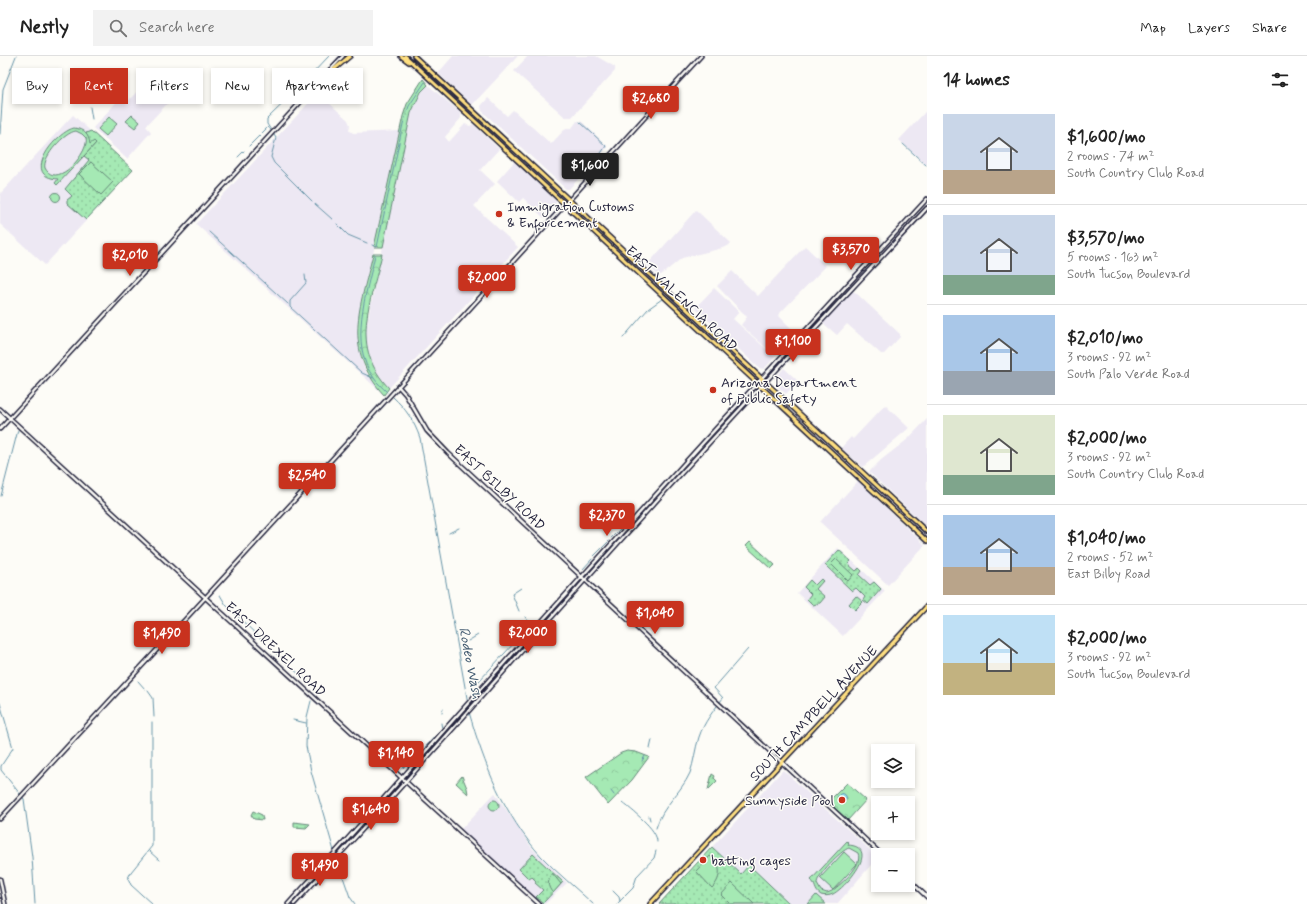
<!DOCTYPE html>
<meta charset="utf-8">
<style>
body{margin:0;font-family:Mynerve,sans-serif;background:#f2f2f2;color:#222;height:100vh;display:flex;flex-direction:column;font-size:15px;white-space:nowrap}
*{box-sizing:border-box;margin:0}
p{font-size:13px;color:#767676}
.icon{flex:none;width:22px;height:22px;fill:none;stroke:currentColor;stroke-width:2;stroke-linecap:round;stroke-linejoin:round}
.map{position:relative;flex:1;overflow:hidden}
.details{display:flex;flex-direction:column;background:#fff;width:380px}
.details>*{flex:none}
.hud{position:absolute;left:12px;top:12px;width:380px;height:36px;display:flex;gap:8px}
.fabs{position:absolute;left:871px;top:688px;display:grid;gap:8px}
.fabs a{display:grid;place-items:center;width:44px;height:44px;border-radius:0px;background:#fff;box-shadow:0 2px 6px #0003;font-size:20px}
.price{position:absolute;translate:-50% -34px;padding:0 9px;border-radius:4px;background:#c8321e;color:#fff;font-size:13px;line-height:26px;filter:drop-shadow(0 1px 2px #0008)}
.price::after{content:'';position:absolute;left:50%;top:24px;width:12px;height:9px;margin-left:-6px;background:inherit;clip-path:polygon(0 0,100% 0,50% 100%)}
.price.current{background:#222;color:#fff}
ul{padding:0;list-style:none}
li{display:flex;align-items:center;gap:12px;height:100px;padding:0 16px}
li+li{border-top:1px solid #e0e0e0}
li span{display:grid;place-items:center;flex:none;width:112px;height:80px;border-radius:0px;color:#555}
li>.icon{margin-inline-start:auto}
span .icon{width:48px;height:48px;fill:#fffc;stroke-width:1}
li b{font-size:17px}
h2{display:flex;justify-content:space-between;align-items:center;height:48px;padding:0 16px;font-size:17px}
.pill{padding:0 14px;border-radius:0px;background:#fff;box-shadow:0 2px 6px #0003;font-size:14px;line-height:36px}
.pill.current{background:#c8321e;color:#fff}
header{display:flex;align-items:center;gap:24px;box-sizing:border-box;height:56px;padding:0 20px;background:#fff;border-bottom:1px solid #e0e0e0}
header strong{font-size:19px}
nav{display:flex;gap:22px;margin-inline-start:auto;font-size:14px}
.search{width:280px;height:36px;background:#f2f2f2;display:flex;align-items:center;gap:10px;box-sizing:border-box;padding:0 14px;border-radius:0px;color:#767676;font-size:15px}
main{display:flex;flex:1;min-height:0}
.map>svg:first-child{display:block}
</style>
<header>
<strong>Nestly</strong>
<div class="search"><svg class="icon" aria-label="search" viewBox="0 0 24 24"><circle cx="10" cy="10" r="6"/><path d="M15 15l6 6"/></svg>Search here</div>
<nav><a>Map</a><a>Layers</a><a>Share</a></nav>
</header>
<main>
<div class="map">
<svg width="927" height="848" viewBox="0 0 927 848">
<defs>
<pattern id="grass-dots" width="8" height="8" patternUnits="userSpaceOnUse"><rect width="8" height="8" fill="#a5e9b4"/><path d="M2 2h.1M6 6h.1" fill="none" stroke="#8ec89c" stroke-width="1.8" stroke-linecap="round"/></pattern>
<pattern id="park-crowns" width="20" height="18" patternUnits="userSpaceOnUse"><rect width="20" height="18" fill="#a5e9b4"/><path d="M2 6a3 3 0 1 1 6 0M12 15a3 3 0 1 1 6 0" fill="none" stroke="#8ec89c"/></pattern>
<pattern id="water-ripples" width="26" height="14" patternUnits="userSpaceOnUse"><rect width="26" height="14" fill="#91dfef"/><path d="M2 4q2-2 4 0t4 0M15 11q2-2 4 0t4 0" fill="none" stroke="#7dbfce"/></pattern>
</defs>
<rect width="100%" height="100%" fill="#fdfcf7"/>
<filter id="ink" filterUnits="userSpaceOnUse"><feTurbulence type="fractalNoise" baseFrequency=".025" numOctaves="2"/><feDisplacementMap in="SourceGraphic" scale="8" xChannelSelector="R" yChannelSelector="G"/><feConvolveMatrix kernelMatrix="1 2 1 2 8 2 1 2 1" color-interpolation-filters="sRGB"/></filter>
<g filter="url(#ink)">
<path fill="#ede8f3" d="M 453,0 L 518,0 L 473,48 L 471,48 L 439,18 L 439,16 Z
M 528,0 L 596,0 L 615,11 L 615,15 L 572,61 L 565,61 L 514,15 Z
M 157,15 L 180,34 L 146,70 L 151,76 L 127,103 L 93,72 L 122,40 L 128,45 Z
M 428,29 L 461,57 L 461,62 L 445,81 L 449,86 L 465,68 L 470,70 L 473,68 L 499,93 L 480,114 L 495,128 L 474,150 L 518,191 L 389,332 L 379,321 L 370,305 L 365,276 L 411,57 L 421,36 Z
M 318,37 L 348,64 L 350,69 L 349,74 L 353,77 L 400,75 L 357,271 L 361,302 L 366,316 L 384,339 L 196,168 Z
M 488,42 L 507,60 L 513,54 L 551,88 L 566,72 L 572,72 L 577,65 L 582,66 L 607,90 L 607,92 L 569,133 L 566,133 L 482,55 L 481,50 Z
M 926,55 L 927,56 L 927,109 L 899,84 Z
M 73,59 L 133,114 L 45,209 L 0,168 L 0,138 Z
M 514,106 L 556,145 L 556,149 L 544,162 L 523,142 L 519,146 L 497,125 Z
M 696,154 L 731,187 L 728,190 L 719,193 L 682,202 L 661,219 L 658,219 L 647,209 Z
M 805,190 L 826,210 L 778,259 L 794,275 L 792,282 L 775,300 L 741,269 L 747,261 L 717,230 L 732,215 L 758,240 Z
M 714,232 L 739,256 L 733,263 L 775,301 L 764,313 L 759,312 L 695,252 Z
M 852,236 L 855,236 L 900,278 L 900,281 L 884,298 L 881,298 L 847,268 L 837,279 L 823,267 Z
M 784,312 L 798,325 L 786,338 L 776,329 L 775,322 Z
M 885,349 L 909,372 L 863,411 L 841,392 L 851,381 L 853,383 Z
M 927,363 L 927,471 L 869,416 L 881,404 L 908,383 Z
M 858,425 L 925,489 L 888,529 L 820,466 Z
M 838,492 L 885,535 L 843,580 L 797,537 Z
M 783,714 L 878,801 L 837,848 L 790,848 L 749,809 L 741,818 L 712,791 Z
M 495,737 L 532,792 L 567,827 L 545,848 L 540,848 L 460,774 Z"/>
<path fill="url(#grass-dots)" stroke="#648678" d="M 91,75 L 133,114 L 86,164 L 67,147 L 67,144 L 72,140 L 65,133 L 89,104 L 84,100 L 96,87 L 90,89 L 86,77 Z
M 750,486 L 775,509 L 771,513 L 746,490 Z
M 839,494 L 851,505 L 848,508 L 856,515 L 859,512 L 862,515 L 859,519 L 870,529 L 874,526 L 881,533 L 868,548 L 863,544 L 865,541 L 856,532 L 852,535 L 825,509 Z
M 821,523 L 823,525 L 816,533 L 825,541 L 820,547 L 813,549 L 807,543 L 811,538 L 804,531 L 810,524 L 815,529 Z
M 856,540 L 863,546 L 855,554 L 849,548 Z
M 712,718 L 715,720 L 714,722 L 717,725 L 708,734 Z
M 253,755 L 262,759 L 263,764 L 254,763 L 251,759 Z
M 294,766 L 310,768 L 306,772 L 294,771 Z
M 712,791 L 741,818 L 749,809 L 790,848 L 659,848 Z
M 533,798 L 563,826 L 543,847 L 536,841 L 543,834 L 535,827 L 536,825 L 532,821 L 529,823 L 519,813 Z"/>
<path fill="url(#park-crowns)" stroke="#648678" d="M 423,23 L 428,29 L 421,36 L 411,57 L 383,191 L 374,191 L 403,60 L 407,48 Z
M 373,198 L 382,198 C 371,247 349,290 389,332 L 384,339 C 342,292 360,252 373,198 Z
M 627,695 L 636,696 L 649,701 L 632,724 L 608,749 L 586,721 L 621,697 Z
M 462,720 L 467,732 L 468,738 L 456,727 Z
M 847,727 L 866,744 L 848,764 L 828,746 Z"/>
<path fill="#a5e9b4" stroke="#648678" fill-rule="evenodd" d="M 132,59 L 140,66 L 135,72 L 126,65 Z
M 109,61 L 117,68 L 106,80 L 98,73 Z
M 74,72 C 84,73 89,79 90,88 L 94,85 L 96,87 L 57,129 L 55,127 L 58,123 C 20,121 56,76 74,72 ZM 76,75 L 82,78 L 86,82 C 90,95 57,135 45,112 C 42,101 65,76 76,75 Z
M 91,106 L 113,126 L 101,139 L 79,118 Z
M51.5 141a4.5 4.5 0 1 1 9 0a4.5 4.5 0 1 1-9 0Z
M 836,503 L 853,519 L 848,525 L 831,508 Z
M489 749a5 5 0 1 1 10 0a5 5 0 1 1-10 0Z
M 847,785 L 849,787 L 848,789 C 882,791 845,832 833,838 C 829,840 825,840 821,839 C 814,835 816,828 811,824 ZM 849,792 L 858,797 C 863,810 842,827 832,835 L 827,837 L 821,835 L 817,828 C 816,820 841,794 849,792 Z
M 844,796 L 857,808 L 833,834 L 820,822 Z
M 710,800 C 722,808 722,822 712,832 L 696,815 Z
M 552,817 L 561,828 L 553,837 C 547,831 547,824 552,817 Z
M 732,827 L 754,848 L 730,848 L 721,839 Z
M 816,839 L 826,848 L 808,848 Z"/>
<path fill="url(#water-ripples)" stroke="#6593a7" d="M837.5 742a4.5 4.5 0 1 1 9 0a4.5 4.5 0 1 1-9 0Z"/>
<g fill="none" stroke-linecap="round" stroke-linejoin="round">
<path stroke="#6593a7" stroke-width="1" d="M 311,19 L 329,0
M 306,25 L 267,63 L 267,68 L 276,82 L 271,101 L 274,107 L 312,145
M 90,51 L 92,63
M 580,66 L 606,90 L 599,100
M 0,78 L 3,33 L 16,0
M 903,88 L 926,109
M 249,90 L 268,71
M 238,101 L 244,95
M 583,116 L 594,104
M 315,148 L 332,163
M 337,168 L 348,179 L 367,187
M 209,176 L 288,248
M 372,189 L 377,191 L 403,68 L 409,50 L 425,26
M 375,199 C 367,236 348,288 374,322 C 377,327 382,331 387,336
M 305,219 L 306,227 L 290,245 L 290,251 L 362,317 L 373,322
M 623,282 L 648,253 L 662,243
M 393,341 C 406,353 414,365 420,382 L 469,653
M 1,440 L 18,374
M 449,477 L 459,472
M 611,482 L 621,472
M 594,500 L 609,485
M 583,513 L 592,503
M 220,539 L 226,549 L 264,586
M 519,555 L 512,538 L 521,532
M 525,561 L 531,568
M 468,585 L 478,579
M 270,592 L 301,620
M 304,622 L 308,626
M 138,625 L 145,633
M 473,626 L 479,625 L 516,585
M 148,635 L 153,642 L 154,661
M 311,645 L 307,661 L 306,690 L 311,715 L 334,795 L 350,841 L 355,848
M 0,647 L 13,692 L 1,710 L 1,714 L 24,743 L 32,801 L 35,848
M 469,656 C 484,709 504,759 541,800 C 557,817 576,832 593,848
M 442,657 L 443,653
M 293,664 L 306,667
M 152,666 L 152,790 L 131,816 L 128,822 L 131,829 L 152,848
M 425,691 L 442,673 L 441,667
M 650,693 L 652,684
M 642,705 L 645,700
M 403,712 L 423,694
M 611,735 L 614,739
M 622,746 C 631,754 658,773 657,786
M 649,760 L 650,764
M 656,772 C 662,750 681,737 690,717 C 694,706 695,693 699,681 C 704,666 714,654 723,642 L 714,632 L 748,593
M 149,795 L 159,804
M 613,835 L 619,841 L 620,845
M 617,848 L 633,832 L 637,820 L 654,802 L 656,795"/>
<defs>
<path id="tertiary" d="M 398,330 L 406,339 L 427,375 L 448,397 L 882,799
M 0,353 L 539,848
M 0,763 L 205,542 L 701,0
M 908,823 L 927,841"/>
<path id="secondary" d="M 325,19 L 343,0
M 0,373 L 319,26
M 0,823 L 5,848
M 0,844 L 1,848
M 288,848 C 368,762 445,672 524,585 C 657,437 791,289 927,143
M 294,848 C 408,726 517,599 629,475 C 727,366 827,259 927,152"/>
<path id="primary" d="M 401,0 L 409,6
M 405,0 L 927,485
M 414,0 L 927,476
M 319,26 L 350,0
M 650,848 L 927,550"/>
</defs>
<use href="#tertiary" stroke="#22223b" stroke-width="5.5"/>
<use href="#secondary" stroke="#22223b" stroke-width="5.5"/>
<use href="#primary" stroke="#22223b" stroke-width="6"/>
<use href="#tertiary" stroke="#fdfcf7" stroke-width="2.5"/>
<use href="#secondary" stroke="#fdfcf7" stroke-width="2.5"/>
<use href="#primary" stroke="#ffdf80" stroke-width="3"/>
</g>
</g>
<g fill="#c8321e" stroke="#fdfcf7" stroke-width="1.5">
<circle cx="499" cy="158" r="4"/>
<circle cx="713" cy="334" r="4"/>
<circle cx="842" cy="744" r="4"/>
<circle cx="703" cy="804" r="4"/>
</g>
<g text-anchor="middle" stroke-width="3" stroke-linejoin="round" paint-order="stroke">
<g font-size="14" fill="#22223b" stroke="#fdfcf7" text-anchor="start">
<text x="507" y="155">Immigration Customs<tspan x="507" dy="16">&amp; Enforcement</tspan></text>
<text x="721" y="331">Arizona Department<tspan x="721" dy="16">of Public Safety</tspan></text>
<text x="834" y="749" text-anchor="end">Sunnyside Pool</text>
<text x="711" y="809">batting cages</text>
</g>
<g font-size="14" fill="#22223b" stroke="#fdfcf7">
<text transform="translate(682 242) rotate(43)" y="5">EAST VALENCIA ROAD</text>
<text transform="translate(500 431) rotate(43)" y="5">EAST BILBY ROAD</text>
<text transform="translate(276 593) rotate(43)" y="5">EAST DREXEL ROAD</text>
<text transform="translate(813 657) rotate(-47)" y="5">SOUTH CAMPBELL AVENUE</text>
</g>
<g font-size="15" font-style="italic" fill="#435b71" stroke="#fdfcf7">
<text transform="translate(471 607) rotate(79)" y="5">Rodeo Wash</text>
</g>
</g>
</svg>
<div class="fabs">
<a><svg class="icon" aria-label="layers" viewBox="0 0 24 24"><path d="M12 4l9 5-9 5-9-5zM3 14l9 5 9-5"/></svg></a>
<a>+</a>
<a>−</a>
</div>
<b class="price" style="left:651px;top:64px">$2,680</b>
<b class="price current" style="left:590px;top:131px">$1,600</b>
<b class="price" style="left:851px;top:215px">$3,570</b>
<b class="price" style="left:130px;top:221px">$2,010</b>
<b class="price" style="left:487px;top:243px">$2,000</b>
<b class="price" style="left:793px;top:307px">$1,100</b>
<b class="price" style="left:307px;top:441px">$2,540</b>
<b class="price" style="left:607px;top:481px">$2,370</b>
<b class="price" style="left:655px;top:579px">$1,040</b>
<b class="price" style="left:528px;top:598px">$2,000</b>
<b class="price" style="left:162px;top:599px">$1,490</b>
<b class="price" style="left:396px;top:719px">$1,140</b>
<b class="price" style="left:371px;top:775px">$1,640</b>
<b class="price" style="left:320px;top:831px">$1,490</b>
<div class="hud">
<a class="pill">Buy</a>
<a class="pill current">Rent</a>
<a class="pill">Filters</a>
<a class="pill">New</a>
<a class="pill">Apartment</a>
</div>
</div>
<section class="details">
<h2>14 homes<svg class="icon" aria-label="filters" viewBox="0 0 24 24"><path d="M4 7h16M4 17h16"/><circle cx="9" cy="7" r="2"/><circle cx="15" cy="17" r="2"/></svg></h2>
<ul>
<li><span style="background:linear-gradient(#c9d6e8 70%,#b9a48a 0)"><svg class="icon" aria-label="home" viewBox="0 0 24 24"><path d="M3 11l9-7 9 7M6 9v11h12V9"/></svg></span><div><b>$1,600/mo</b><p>2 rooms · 74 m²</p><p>South Country Club Road</p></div></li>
<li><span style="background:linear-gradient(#c9d6e8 75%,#7fa58c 0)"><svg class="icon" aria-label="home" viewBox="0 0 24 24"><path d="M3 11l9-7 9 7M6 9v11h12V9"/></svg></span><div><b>$3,570/mo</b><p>5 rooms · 163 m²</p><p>South Tucson Boulevard</p></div></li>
<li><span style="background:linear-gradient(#a9c7e8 70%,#9aa5b1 0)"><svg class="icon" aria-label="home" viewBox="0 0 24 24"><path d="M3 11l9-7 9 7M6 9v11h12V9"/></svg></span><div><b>$2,010/mo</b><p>3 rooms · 92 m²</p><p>South Palo Verde Road</p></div></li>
<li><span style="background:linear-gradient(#dfe7d0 75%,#7fa58c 0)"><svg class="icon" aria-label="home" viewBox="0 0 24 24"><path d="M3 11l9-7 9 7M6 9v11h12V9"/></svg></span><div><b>$2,000/mo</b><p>3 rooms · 92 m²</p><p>South Country Club Road</p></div></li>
<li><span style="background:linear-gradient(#a9c7e8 65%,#b9a48a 0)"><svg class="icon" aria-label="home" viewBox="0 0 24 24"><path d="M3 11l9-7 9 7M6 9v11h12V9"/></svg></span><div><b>$1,040/mo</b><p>2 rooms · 52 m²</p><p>East Bilby Road</p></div></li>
<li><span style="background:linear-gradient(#bfe0f5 60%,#c2b280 0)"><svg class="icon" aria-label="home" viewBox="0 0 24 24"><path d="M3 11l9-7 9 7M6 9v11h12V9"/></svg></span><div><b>$2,000/mo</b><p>3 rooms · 92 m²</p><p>South Tucson Boulevard</p></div></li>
</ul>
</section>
</main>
